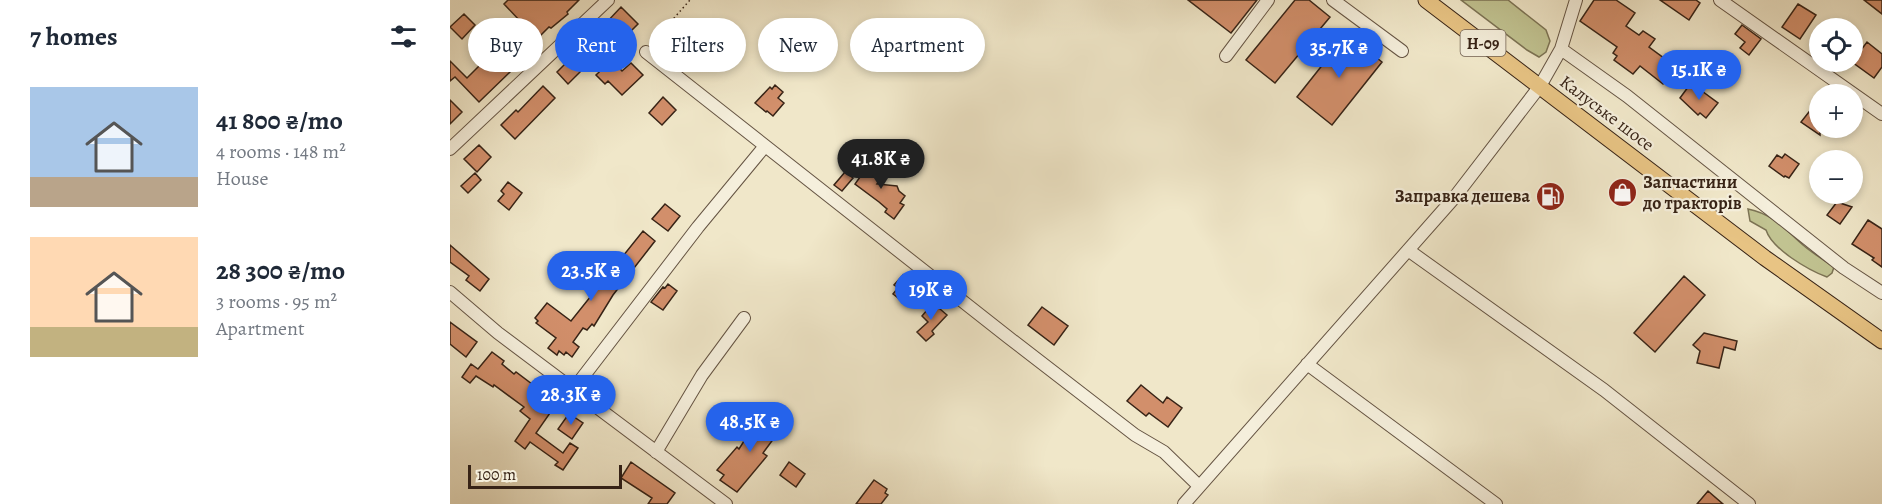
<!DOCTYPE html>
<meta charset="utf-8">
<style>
body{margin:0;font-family:Alegreya,serif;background:#f2f2f3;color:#1f2937;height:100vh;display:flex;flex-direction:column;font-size:22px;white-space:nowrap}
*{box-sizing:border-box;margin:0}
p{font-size:20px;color:#747a83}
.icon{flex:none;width:33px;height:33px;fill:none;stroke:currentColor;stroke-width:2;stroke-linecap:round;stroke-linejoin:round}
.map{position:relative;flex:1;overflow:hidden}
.side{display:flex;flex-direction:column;background:#fff;width:450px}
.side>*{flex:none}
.guide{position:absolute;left:18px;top:18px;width:570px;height:54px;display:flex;gap:12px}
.buttons{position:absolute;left:1359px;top:18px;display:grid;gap:12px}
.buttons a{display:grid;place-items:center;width:54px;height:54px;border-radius:50%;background:#fff;box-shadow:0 3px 9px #0003;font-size:30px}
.scale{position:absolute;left:18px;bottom:15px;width:154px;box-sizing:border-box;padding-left:6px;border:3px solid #372316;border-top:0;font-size:16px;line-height:21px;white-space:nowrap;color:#372316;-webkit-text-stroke:4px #f5efdc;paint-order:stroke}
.price{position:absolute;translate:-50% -51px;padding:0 14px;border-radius:21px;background:#2563eb;color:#fff;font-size:20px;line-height:39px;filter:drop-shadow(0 2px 3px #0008)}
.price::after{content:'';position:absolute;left:50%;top:36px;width:18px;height:14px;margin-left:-9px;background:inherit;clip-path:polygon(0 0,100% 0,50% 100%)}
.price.selected{background:#222;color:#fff}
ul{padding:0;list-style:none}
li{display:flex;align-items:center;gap:18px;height:150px;padding:0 30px}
li span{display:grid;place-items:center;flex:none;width:168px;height:120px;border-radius:0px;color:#555}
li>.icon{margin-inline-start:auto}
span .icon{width:72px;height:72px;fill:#fffc;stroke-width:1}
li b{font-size:26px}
h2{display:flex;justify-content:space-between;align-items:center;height:72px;padding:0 30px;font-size:26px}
.tag{padding:0 21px;border-radius:27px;background:#fff;box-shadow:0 3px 9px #0003;font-size:21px;line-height:54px}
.tag.selected{background:#2563eb;color:#fff}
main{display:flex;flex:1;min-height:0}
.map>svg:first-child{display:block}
</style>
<main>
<section class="side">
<h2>7 homes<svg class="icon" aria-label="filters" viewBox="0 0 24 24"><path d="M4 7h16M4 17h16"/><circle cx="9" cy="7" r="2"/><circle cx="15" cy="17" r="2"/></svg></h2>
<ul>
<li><span style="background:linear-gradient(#a9c7e8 75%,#b9a48a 0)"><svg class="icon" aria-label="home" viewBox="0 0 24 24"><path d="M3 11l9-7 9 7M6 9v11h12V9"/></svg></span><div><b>41 800 ₴/mo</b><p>4 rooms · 148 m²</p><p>House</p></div></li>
<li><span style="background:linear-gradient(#ffd9b3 75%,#c2b280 0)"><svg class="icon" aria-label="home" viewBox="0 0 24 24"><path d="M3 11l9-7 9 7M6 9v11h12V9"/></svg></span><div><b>28 300 ₴/mo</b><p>3 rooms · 95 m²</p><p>Apartment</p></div></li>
</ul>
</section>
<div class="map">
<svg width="1432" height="504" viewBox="0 0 1432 504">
<rect width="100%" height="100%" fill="#f0e7c9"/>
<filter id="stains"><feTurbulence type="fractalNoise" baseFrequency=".00333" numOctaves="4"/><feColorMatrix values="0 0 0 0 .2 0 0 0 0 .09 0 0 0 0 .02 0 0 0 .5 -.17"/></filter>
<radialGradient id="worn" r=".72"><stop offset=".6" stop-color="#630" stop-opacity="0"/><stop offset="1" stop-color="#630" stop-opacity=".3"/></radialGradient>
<path fill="#c1c391" stroke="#7c7354" stroke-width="1.5" d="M 1011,0 L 1058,0 L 1096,30 L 1100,41 L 1096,52 L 1089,57 L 1077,50 Z
M 1298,209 C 1323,214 1335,229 1353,245 C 1362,253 1374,260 1384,267 L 1382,273 L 1377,277 C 1358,270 1322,249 1316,230 L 1300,221 Z"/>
<path fill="#d28f6b" stroke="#372316" stroke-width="1.5" d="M 58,0 L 129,0 L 117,12 L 118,14 L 101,28 L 99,27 L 83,43 L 86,46 L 78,54 L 58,34 L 71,22 L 54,4 Z
M 738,0 L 807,0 L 781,33 Z
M 845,0 L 859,0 L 880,17 L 825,83 L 796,60 Z
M 1144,0 L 1166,0 L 1185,13 L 1176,26 L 1189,35 L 1193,31 L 1205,39 L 1199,47 L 1226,67 L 1213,84 L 1190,66 L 1183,74 L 1164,60 L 1167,56 L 1163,53 L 1167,47 L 1130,21 Z
M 1210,0 L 1246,0 L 1250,3 L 1239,20 Z
M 1414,0 L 1432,0 L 1432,14 Z
M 1348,4 L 1366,15 L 1350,39 L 1332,27 Z
M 171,7 L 188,24 L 167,45 L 171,48 L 157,62 L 138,42 Z
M 14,14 L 25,25 L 12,39 L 0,27 Z
M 1292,25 L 1311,39 L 1299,55 L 1290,48 L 1295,42 L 1285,34 Z
M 897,34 L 932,62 L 882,125 L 847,97 Z
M 1417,42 L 1432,54 L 1432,67 L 1424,78 L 1402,62 Z
M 43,52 L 62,70 L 29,102 L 5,77 L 0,81 L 0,61 L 17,78 Z
M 125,54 L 136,66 L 118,84 L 107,72 Z
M 162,60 L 172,71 L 181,63 L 193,75 L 172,95 L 158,81 L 155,84 L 146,75 Z
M 1241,83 L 1268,103 L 1256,118 L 1250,113 L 1248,115 L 1230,98 Z
M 325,85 L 333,92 L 328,98 L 334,103 L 323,116 L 317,111 L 316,112 L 305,103 L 320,87 L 322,89 Z
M 93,86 L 105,98 L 65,139 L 51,125 L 66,110 L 68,112 Z
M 213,97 L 226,110 L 212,125 L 199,113 Z
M 1370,98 L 1370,135 L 1351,122 Z
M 0,100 L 12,112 L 0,124 Z
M 29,145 L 41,157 L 27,172 L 14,159 Z
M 1335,154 L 1349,164 L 1339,178 L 1335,176 L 1334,177 L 1319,166 L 1327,155 L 1332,158 Z
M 428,162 L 438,169 L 427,184 L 447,186 L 449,191 L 455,196 L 450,203 L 454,205 L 444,219 L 435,212 L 437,209 L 429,202 L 405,184 L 415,170 L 424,168 Z
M 395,172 L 403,178 L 392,191 L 384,185 Z
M 25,173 L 31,180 L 18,193 L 11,186 Z
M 58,182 L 72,193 L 59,210 L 48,201 L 54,194 L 51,191 Z
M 1387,202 L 1402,207 L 1390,224 L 1377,215 Z
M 215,204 L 230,216 L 218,231 L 202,219 Z
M 1418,220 L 1432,229 L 1432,267 L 1422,260 L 1424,258 L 1402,244 Z
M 193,231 L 205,241 L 163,295 L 144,326 L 142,324 L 137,330 L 133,328 L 123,342 L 129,347 L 122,357 L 116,352 L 114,355 L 109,351 L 107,355 L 98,348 L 106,338 L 86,323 L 88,321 L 85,318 L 97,303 L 121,321 Z
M 0,245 L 39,279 L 30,291 L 16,280 L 19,276 L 0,262 Z
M 453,275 L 470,290 L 457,305 L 443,294 L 448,288 L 444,285 Z
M 1234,276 L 1255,295 L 1205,352 L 1184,333 Z
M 218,284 L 227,291 L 213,310 L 201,302 L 213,287 L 215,288 Z
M 483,303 L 497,315 L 482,331 L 484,334 L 476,341 L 467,332 L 478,322 L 472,316 Z
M 592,307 L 618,326 L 604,345 L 578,325 Z
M 0,322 L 27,342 L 16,357 L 0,344 Z
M 1254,333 L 1287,341 L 1285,350 L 1274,347 L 1269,368 L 1247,363 L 1250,351 L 1243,345 Z
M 42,352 L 54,361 L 52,364 L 64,374 L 66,372 L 107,403 L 86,433 L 113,453 L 120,443 L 128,448 L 113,470 L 105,465 L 108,462 L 80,442 L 75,449 L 65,441 L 80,419 L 70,411 L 74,407 L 44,385 L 43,387 L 26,376 L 20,383 L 12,377 L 21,364 L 28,369 Z
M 691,385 L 713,403 L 717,397 L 732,408 L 718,427 L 699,413 L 696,416 L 677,401 Z
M 313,411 L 333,426 L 313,453 L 317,456 L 287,492 L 270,480 L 274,475 L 267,470 L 287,447 L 289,449 Z
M 118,415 L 121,415 L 133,423 L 122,439 L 108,429 Z
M 181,462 L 225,493 L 217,504 L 198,504 L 202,498 L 171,478 Z
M 339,462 L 355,474 L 346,487 L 330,475 Z
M 424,480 L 437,489 L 435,493 L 438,495 L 431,504 L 406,504 Z
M 1258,491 L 1273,504 L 1247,504 Z"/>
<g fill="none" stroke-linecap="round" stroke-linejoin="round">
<defs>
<path id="minor" d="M 883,0 L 952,51
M 1270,0 L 1432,114
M 1111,49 L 1177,96 L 1394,268 L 1432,293
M 196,52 L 558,337 L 685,435 L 714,452 L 749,486
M 776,56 L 818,0
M 0,149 L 158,0
M 958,250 L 1154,390 L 1299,504
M 0,292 L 48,333 L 276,504
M 857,364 L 1046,504
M 123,390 L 248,227 L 315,146
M 206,452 L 252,375 L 294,318
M 734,504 L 1004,198 L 1090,86 L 1111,49 L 1126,0"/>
<path id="major" d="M 976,0 L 1315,258 L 1432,341"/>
</defs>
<use href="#minor" stroke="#655443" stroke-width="14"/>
<use href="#major" stroke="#372316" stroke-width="17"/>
<path stroke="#372316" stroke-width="1.5" stroke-dasharray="1.5 3" stroke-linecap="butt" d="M 203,42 L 240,0"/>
<use href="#minor" stroke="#f5efdc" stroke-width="12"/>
<use href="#major" stroke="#e8c484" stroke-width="15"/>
</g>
<defs>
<symbol id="shop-disc" viewBox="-11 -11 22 22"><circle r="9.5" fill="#8f2418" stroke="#f5efdc"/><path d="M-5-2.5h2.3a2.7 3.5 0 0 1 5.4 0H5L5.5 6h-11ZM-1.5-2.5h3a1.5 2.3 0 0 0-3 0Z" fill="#fff"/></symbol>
<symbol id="fuel-disc" viewBox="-11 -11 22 22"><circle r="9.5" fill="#8f2418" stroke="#f5efdc"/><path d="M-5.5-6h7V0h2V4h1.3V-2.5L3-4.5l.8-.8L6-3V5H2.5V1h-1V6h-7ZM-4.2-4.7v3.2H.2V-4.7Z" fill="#fff"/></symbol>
</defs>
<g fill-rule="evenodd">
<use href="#shop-disc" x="1156" y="176" width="33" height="33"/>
<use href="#fuel-disc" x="1084" y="180" width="33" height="33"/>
</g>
<g text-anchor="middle" stroke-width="4.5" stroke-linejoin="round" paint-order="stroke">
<rect fill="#f5efdc" stroke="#706051" stroke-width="1.5" x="1010.5" y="30" width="45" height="26" rx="4.5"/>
<g font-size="16" font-weight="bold" fill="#372316">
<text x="1033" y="49">Н-09</text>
</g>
<g font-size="18" fill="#372316" stroke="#f5efdc">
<text transform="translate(1157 113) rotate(37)" y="6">Калуське шосе</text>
</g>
<g font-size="18" font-weight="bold" fill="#372316" stroke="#f5efdc" text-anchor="start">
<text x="1193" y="188">Запчастини<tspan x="1193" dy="21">до тракторів</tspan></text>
<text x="1080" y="202" text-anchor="end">Заправка дешева</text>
</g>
</g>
<rect width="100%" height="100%" filter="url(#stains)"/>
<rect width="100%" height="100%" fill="url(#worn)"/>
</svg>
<div class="buttons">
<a><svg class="icon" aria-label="locate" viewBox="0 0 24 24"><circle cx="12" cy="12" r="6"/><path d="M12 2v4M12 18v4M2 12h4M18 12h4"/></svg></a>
<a>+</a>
<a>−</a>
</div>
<div class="scale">100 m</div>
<b class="price" style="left:889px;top:79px">35.7K ₴</b>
<b class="price" style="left:1249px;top:101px">15.1K ₴</b>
<b class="price selected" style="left:431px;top:190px">41.8K ₴</b>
<b class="price" style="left:141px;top:302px">23.5K ₴</b>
<b class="price" style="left:481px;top:321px">19K ₴</b>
<b class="price" style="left:121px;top:426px">28.3K ₴</b>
<b class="price" style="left:300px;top:453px">48.5K ₴</b>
<div class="guide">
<a class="tag">Buy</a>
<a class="tag selected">Rent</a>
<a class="tag">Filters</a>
<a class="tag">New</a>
<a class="tag">Apartment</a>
</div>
</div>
</main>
